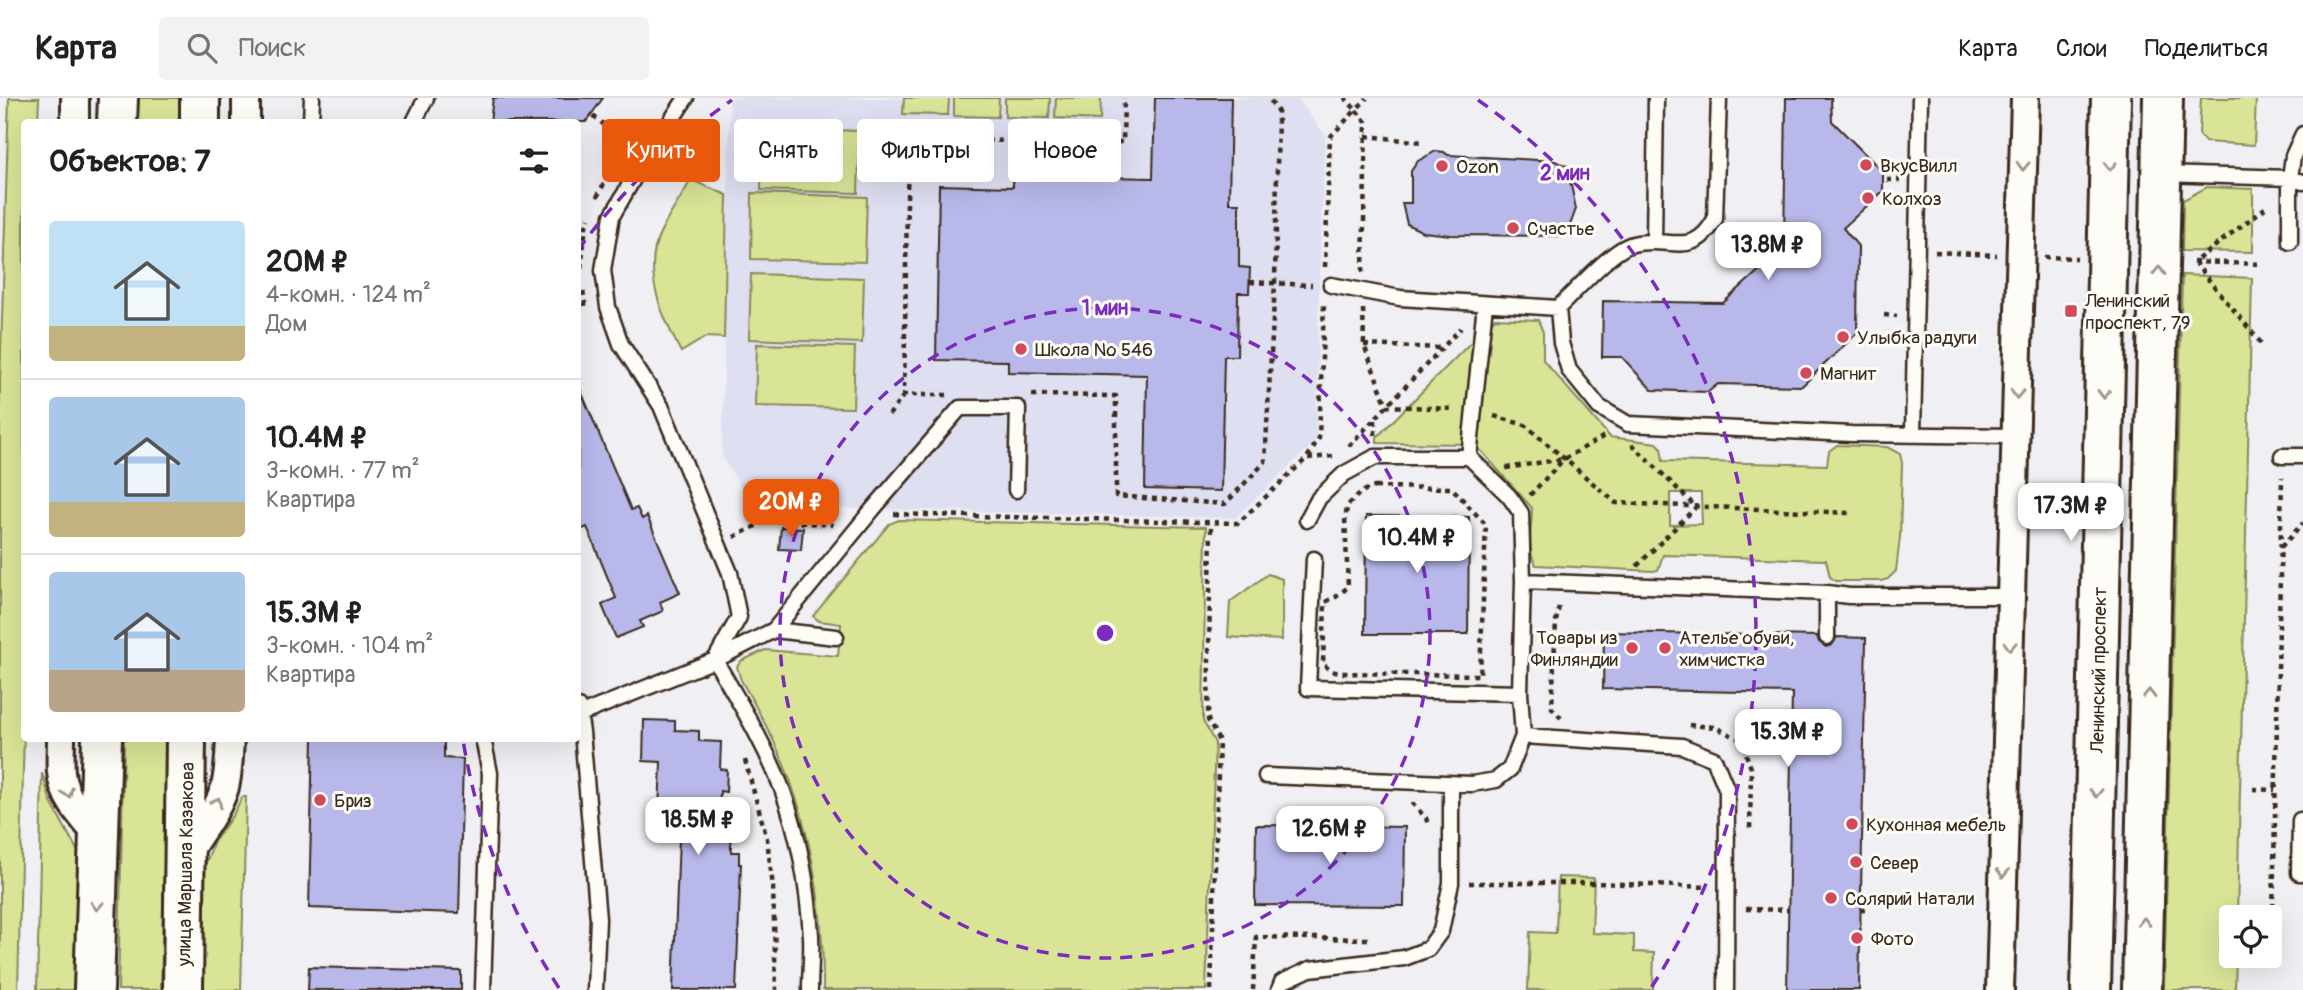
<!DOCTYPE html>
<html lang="ru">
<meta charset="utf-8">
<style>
body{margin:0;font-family:Pangolin,sans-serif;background:#f2f2f2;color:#202124;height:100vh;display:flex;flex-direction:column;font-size:26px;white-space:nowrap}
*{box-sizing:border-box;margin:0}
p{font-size:23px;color:#757577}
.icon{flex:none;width:38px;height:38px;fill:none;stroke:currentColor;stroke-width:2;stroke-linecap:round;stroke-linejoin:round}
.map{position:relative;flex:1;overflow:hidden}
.panel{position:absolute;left:21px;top:21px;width:560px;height:623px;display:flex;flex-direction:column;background:#fff;border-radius:7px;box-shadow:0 7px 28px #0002}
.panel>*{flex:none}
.guide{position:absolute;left:602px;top:21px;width:665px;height:63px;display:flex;gap:14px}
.controls{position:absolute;left:2219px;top:807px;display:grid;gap:14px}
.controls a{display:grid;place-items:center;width:63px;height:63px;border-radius:7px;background:#fff;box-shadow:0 7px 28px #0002;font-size:35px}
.price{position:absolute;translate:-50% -60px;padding:0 16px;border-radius:14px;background:#fff;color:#222;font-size:23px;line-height:46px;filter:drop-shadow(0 2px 4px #0008)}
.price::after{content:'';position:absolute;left:50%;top:42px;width:21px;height:16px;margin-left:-10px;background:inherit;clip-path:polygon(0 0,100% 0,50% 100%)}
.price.current{background:#ea580c;color:#fff}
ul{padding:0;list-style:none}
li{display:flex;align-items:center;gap:21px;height:175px;padding:0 28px}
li+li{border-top:2px solid #e0e0e0}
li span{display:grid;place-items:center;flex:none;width:196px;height:140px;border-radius:7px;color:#555}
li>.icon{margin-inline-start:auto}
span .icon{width:84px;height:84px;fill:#fffc;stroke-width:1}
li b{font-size:30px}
h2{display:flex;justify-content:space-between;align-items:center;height:84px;padding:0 28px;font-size:30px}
.tag{padding:0 24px;border-radius:7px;background:#fff;box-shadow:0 7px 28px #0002;font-size:24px;line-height:63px}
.tag.current{background:#ea580c;color:#fff}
header{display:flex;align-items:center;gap:42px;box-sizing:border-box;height:98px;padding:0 35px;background:#fff;border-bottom:2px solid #e0e0e0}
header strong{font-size:33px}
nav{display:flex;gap:38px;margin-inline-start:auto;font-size:24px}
.search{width:490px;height:63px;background:#f2f2f2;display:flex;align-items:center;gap:18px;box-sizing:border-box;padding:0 24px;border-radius:7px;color:#757577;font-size:26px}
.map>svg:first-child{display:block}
</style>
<header>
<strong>Карта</strong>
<div class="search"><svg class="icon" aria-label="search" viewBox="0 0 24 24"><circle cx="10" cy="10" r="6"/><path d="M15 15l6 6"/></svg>Поиск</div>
<nav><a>Карта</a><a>Слои</a><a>Поделиться</a></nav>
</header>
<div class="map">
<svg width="2303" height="892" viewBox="0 0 2303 892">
<rect width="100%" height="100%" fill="#efeff4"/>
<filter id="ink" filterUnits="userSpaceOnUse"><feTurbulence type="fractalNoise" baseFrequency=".0143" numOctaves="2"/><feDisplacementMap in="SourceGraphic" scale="14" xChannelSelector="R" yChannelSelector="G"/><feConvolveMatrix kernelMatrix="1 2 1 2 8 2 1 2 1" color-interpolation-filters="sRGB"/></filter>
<g filter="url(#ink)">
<path fill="#dedff1" d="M 730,0 L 1297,0 L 1325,37 L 1319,187 L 1316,343 L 1235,420 L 752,408 L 722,358 Z"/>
<path fill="#d9e497" stroke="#8a875a" stroke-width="2" fill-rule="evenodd" d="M 9,0 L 39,0 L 38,24 L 24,24 L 24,630 L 18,892 L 0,892 L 0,284 Z
M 138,0 L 181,0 L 180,24 L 137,24 Z
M 904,0 L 949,0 L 948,17 L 903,16 Z
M 954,0 L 999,0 L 998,19 L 954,18 Z
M 1005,0 L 1050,0 L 1049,20 L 1005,19 Z
M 1056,0 L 1101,0 L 1100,22 L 1055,20 Z
M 2201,0 L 2256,0 L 2254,47 L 2205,44 L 2199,36 Z
M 762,30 L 860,33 L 858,95 L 761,92 Z
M 691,82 L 727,97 L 724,240 L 706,239 L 681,254 C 662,218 642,175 660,135 C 669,117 681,100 691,82 Z
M 2207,89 L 2253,91 L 2253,154 L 2182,153 L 2183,102 Z
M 752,95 L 867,99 L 865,164 L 751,161 Z
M 751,176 L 864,180 L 862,245 L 749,241 Z
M 2182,177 L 2252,180 L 2237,819 L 2231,819 L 2231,858 L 2236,858 L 2235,892 L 2164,892 Z
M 1495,220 L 1538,222 L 1543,234 L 1543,262 L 1610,339 L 1657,345 L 1661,349 L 1663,363 L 1827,367 L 1829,353 L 1837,347 L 1887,349 L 1900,356 L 1902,365 L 1900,439 L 1896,473 L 1888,481 L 1882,483 L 1836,483 L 1830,479 L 1826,462 L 1663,457 L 1658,472 L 1653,473 L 1536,467 C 1526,451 1532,427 1532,410 L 1475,346 L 1377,345 L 1377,339 ZM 1670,395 L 1701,395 L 1702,426 L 1670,427 Z
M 757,246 L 855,249 L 853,310 L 755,308 Z
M 899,422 L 1206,429 L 1203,623 L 1215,645 L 1206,892 L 823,892 C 824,813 812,731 780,657 C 769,631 755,607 741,582 L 737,569 L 741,563 L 765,552 L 838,558 L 841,526 L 819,523 L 813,518 L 889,426 Z
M 1268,476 L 1282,481 L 1282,542 L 1228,539 L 1230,504 Z
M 124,641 L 167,641 L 161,892 L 118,892 Z
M 42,675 L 51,704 L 82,761 L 79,892 L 37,892 Z
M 242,699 L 246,699 L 241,892 L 202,892 L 202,775 L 214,744 L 233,717 Z
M 1558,779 L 1594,780 L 1592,835 L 1634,837 L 1634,854 L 1654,855 L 1653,892 L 1528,892 L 1530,834 L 1556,835 Z"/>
<path fill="#b8b9ea" stroke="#3b2a1e" stroke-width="2" d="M 493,0 L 603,0 L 586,24 L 490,24 Z
M 1155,0 L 1231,0 L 1229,105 L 1239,105 L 1239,169 L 1250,170 L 1249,195 L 1238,195 L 1237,258 L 1224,258 L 1221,393 L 1145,391 L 1147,277 L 1008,274 L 1008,263 L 936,262 L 939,87 L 1013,89 L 1013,77 L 1153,80 Z
M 1786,0 L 1831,0 L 1832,23 L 1883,74 L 1883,93 L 1843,130 L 1858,148 L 1857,235 L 1802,288 L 1718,286 L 1708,294 L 1652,292 L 1622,259 L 1602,259 L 1603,203 L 1723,205 L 1784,150 Z
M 1436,53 L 1444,54 L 1448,57 L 1555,63 L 1567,68 L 1576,111 L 1566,138 L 1451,137 L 1423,134 L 1407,126 L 1402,105 L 1411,105 L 1411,73 L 1418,63 Z
M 578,286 L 631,412 L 637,410 L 642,421 L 647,418 L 680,495 L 660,504 L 663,513 L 640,523 L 643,529 L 616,540 L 602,507 L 616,500 L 587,429 L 578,433 Z
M 1366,418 L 1469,419 L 1468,536 L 1365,536 Z
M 781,429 L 803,430 L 801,452 L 779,451 Z
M 1604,534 L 1817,538 L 1819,544 L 1826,549 L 1832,547 L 1837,539 L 1866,540 L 1859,892 L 1787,892 L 1792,595 L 1603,591 Z
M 644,622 L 675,623 L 675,632 L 699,633 L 699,643 L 721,644 L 720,671 L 727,672 L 726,694 L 720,693 L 718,742 L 731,742 L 731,754 L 739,754 L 739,766 L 741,766 L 736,892 L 673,892 L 679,740 L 664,739 L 665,713 L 659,713 L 661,664 L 643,663 Z
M 313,640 L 444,640 L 444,660 L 463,661 L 459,815 L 309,810 Z
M 1256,727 L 1405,729 L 1404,808 L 1255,807 Z
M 309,869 L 461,873 L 461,892 L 308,892 Z"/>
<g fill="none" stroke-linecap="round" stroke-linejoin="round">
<defs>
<path id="lane" d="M 686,0 L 637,74 L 612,118 L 603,172 L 608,209 L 621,246 L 661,308 L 730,475 L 739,519 L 715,562 C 739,604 765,646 782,691 C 799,737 808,789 811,838 C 812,856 810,874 810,892
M 311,24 L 312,0
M 414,24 L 426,0
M 2162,76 L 2290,80 L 2303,84
M 1654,144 L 1656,0
M 2290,144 L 2290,80 L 2293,58 L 2303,36
M 1331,187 L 1400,200 L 1558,210 L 1561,245 L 1569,272 L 1599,309 L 1628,326 L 1852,336 L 2016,338
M 1558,210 C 1575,194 1612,151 1633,146 C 1669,137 1693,162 1715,121 L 1719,0
M 1913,336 L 1920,0
M 2282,358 L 2303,358
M 1469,359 L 1485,206
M 1314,461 L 1308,590 L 1520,595
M 1523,483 L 1827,495 L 1849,498 L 2012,498
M 1827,495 L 1827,539
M 774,532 L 836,539
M 578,609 L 582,634 L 598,821 L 595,892
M 581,616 L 715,562 L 774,532 L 873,411 L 960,310 L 1018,310 L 1016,392
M 1523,638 L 1682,648 L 1714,661 L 1727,692 L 1726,892
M 1266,678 L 1472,686 L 1496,682 L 1510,671 L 1523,638 L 1520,595 L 1523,483 L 1521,415 L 1509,398 L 1469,359 L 1375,359 L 1344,376 L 1319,400 L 1307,422
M 2303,722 L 2300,722 L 2299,775 L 2303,775
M 483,892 L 490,675 L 483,640
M 1279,892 L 1282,884 L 1310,871 L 1404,860 L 1428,851 L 1441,833 L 1451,785 L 1451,686"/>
<path id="street" d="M 75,24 L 75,0
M 246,24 L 246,0
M 61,640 C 61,652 60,663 61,674 C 63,701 84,721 100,740
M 187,756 C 199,735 218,713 225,689 C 229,673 229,657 230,640
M 2000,892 L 2025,0"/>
<path id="secondary" d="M 117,24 L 118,0
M 200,24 L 200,0
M 94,892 L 102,640
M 183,892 L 186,640
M 2091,892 L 2111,0
M 2142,892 L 2163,0"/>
</defs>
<use href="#lane" stroke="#3b2a1e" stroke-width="19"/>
<use href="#street" stroke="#3b2a1e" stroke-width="32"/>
<use href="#secondary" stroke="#3b2a1e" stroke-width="44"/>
<path stroke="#3b2a1e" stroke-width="4.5" stroke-dasharray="5 5" stroke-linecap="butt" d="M 593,18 L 630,47
M 897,33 L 908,39
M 1366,38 L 1423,44
M 1887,82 L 1900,82
M 597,99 L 606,82
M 1935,154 L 1997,157
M 2044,159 L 2077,160
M 2193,164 L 2263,166
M 1325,169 L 1330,39 L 1356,12 L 1345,0
M 581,170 L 586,128 L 589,120
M 1363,174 L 1366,24 L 1356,12 L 1367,0
M 1250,184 L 1312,187
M 583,193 L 586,212
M 1363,211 L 1364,247 L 1387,308 L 1454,311
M 1884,217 L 1897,218
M 2261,245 L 2194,164 L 2265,110
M 1364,247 L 1442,250
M 947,297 L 904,297 L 908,39 L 939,42 L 1123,44 L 1124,0
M 1032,297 L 1116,298 L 1116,398 L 1225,406 L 1265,364 L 1275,185 L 1278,14 L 1269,0
M 889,317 L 904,297
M 1494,318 L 1525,327 L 1616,405 L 1851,415
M 1375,322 L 1375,341
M 1632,346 L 1695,408
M 1349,348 L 1461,230
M 1308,360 L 1334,358
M 1506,370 L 1563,361
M 1375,389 L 1452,390 L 1486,427 L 1480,577 L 1340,575 L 1331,573 L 1323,566 L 1325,504 L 1336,499 L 1348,489 L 1345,419 L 1348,407 L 1359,396 L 1369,390 Z
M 1530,397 L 1564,361 L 1608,336
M 894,416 L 1238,425 L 1307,360 L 1319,340 L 1324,206
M 734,439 L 768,422 L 833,427
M 2281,449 L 2303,425
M 1637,468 L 1695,410
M 1561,620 L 1552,610 L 1556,523 L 1559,508 L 1562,506
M 1689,627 L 1715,629 L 1741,642 L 1751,670 L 1750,734
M 745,662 L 767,741 L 773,789 L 776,892
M 2253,691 L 2275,692
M 1412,705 L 1426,720 L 1429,729
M 1469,785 L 1594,785 L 1709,789
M 1746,811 L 1788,812
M 1860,812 L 1868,812
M 2250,816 L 2273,817 L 2282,379
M 1211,892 L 1219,643 L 1208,622 L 1211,425
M 1253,892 L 1256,839 L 1368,841"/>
<use href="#lane" stroke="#fdfcf7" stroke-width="14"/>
<use href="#street" stroke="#fdfcf7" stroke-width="26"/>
<use href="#secondary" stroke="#fdfcf7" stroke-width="38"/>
</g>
<defs><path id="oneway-chevron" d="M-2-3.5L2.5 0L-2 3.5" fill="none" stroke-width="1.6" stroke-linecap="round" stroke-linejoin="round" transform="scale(1.75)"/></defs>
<g stroke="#9c938a">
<use href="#oneway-chevron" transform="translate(2023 68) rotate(92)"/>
<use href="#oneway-chevron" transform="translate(2110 68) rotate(91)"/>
<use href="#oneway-chevron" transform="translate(2159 173) rotate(-89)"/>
<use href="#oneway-chevron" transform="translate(2017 296) rotate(92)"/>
<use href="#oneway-chevron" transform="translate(2104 296) rotate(91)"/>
<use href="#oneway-chevron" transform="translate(2010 548) rotate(92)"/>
<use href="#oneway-chevron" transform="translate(2149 596) rotate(-89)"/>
<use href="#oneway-chevron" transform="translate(68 695) rotate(67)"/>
<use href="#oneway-chevron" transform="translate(2096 695) rotate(91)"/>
<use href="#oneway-chevron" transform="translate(217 704) rotate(-63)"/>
<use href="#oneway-chevron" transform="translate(2003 775) rotate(92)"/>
<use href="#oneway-chevron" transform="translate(97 808) rotate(92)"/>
<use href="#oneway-chevron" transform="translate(2144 824) rotate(-89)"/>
</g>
</g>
<g fill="none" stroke="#7b2cbf" stroke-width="3.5" stroke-dasharray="12 9">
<circle cx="1105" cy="535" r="325"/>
<path d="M559 890A651 651 0 0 1 463 642M578 152A651 651 0 0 1 732 2M1478 2A651 651 0 0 1 1651 890"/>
</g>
<g fill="#d1495b" stroke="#fdfcf7" stroke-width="2.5">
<circle cx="1866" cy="67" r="7"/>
<circle cx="1442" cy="68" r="7"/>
<circle cx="1868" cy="100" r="7"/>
<circle cx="1513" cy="130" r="7"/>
<rect x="2064" y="206" width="14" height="14" rx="3.5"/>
<circle cx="1843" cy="239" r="7"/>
<circle cx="1021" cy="251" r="7"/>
<circle cx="1806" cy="275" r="7"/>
<circle cx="1632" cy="550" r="7"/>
<circle cx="1665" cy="550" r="7"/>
<circle cx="320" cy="702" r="7"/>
<circle cx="1852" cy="726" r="7"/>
<circle cx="1856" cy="764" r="7"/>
<circle cx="1831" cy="800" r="7"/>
<circle cx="1857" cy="840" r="7"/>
</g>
<g text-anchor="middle" stroke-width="6" stroke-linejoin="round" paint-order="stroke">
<g font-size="19" fill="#3b2a1e" stroke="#fdfcf7" text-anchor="start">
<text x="1880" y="74">ВкусВилл</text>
<text x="1456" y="75">Ozon</text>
<text x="1882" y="107">Колхоз</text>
<text x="1527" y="137">Счастье</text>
<text x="2085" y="209">Ленинский<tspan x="2085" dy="22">проспект, 79</tspan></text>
<text x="1857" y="246">Улыбка радуги</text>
<text x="1035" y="258">Школа № 546</text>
<text x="1820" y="282">Магнит</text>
<text x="1618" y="546" text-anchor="end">Товары из<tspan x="1618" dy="22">Финляндии</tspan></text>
<text x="1679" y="546">Ателье обуви,<tspan x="1679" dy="22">химчистка</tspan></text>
<text x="334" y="709">Бриз</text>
<text x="1866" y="733">Кухонная мебель</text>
<text x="1870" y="771">Север</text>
<text x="1845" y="807">Солярий Натали</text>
<text x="1871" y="847">Фото</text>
</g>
<g font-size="19" fill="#3b2a1e" stroke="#fdfcf7">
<text transform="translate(2098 572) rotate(-89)" y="7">Ленинский проспект</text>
<text transform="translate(185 766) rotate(-89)" y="7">улица Маршала Казакова</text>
</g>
</g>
<circle cx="1105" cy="535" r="10" fill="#7b2cbf" stroke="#fdfcf7" stroke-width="3.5"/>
<g font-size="21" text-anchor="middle" font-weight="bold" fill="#7b2cbf" stroke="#fdfcf7" stroke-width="6" stroke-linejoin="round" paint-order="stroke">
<text x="1565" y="82">2 мин</text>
<text x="1105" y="217">1 мин</text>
</g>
</svg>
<div class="controls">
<a><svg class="icon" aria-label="locate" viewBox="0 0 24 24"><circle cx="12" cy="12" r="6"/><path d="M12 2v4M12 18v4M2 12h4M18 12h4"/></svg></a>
</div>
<b class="price" style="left:1768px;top:184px">13.8M ₽</b>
<b class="price current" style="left:791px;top:441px">20M ₽</b>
<b class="price" style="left:2071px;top:445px">17.3M ₽</b>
<b class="price" style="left:1417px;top:477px">10.4M ₽</b>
<b class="price" style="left:1788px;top:671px">15.3M ₽</b>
<b class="price" style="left:698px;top:759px">18.5M ₽</b>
<b class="price" style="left:1330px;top:768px">12.6M ₽</b>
<div class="guide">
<a class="tag current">Купить</a>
<a class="tag">Снять</a>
<a class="tag">Фильтры</a>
<a class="tag">Новое</a>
</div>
<section class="panel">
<h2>Объектов: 7<svg class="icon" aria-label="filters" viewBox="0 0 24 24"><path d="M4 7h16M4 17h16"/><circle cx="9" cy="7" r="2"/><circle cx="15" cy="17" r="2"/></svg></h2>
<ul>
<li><span style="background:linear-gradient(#bfe0f5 75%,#c2b280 0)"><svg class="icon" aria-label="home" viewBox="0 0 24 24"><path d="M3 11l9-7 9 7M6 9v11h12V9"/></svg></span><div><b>20M ₽</b><p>4-комн. · 124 m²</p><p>Дом</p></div></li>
<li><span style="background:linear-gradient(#a9c7e8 75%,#c2b280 0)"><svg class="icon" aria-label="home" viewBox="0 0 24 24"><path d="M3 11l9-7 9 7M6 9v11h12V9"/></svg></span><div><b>10.4M ₽</b><p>3-комн. · 77 m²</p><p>Квартира</p></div></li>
<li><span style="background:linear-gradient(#a9c7e8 70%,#b9a48a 0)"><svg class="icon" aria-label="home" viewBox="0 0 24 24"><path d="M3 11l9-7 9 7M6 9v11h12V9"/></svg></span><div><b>15.3M ₽</b><p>3-комн. · 104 m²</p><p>Квартира</p></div></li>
</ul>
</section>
</div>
